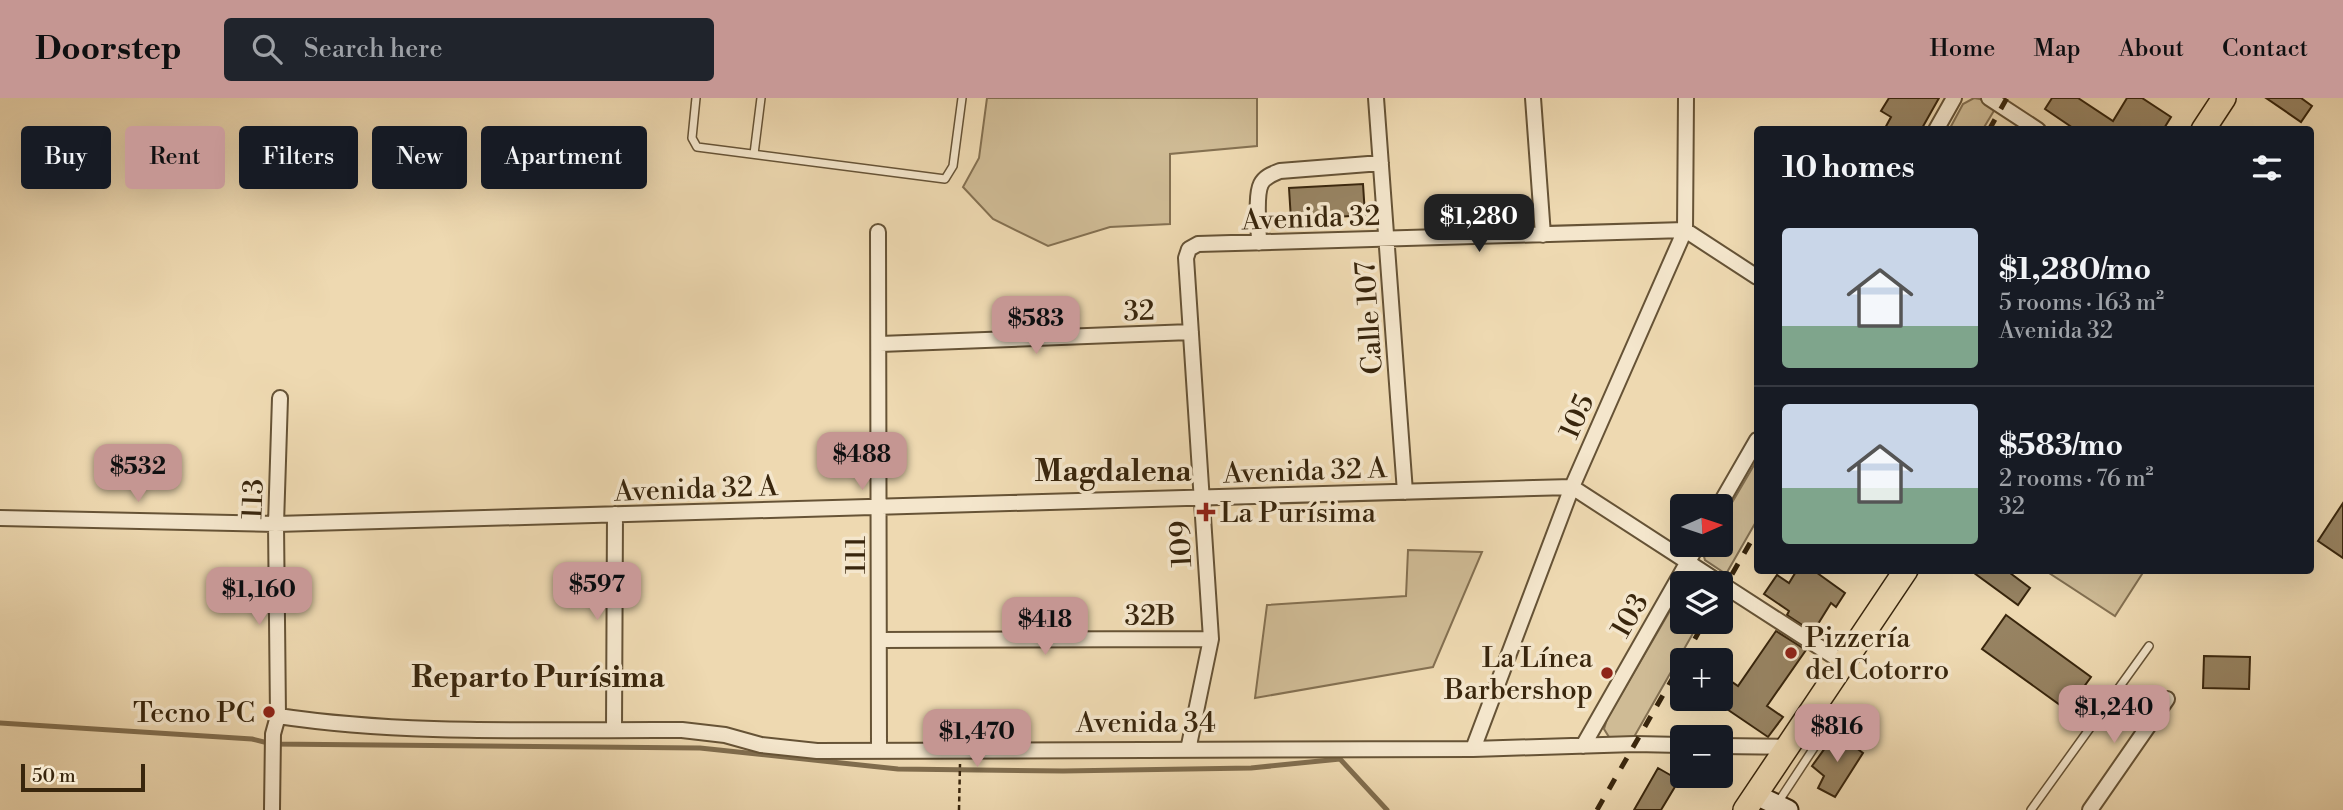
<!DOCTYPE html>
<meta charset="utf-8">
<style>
body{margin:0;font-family:"Libre Bodoni",serif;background:#20242c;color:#f1f3f6;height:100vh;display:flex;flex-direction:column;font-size:26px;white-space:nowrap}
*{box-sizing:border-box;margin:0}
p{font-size:23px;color:#9ea1a6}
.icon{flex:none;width:38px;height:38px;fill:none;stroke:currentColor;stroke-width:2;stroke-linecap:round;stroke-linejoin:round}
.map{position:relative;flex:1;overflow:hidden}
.panel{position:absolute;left:1754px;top:28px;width:560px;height:448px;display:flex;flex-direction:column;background:#171b24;border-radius:7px;box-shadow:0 7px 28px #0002}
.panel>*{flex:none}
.banner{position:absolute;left:21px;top:28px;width:665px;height:63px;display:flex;gap:14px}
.needle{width:46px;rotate:87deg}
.tools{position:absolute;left:1670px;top:396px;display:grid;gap:14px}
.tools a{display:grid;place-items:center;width:63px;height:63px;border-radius:7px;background:#171b24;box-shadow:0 7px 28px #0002;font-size:35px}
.scale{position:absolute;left:21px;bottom:18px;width:124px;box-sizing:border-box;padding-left:7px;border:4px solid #39260d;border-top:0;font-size:19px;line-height:24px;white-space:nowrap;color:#39260d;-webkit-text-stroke:5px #f4e6cc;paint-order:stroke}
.price{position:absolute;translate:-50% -60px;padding:0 16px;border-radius:14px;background:#c59692;color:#111;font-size:23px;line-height:46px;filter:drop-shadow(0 2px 4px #0008)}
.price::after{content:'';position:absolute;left:50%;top:42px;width:21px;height:16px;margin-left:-10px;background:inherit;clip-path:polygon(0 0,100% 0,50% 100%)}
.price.on{background:#222;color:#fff}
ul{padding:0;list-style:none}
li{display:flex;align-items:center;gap:21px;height:175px;padding:0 28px}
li+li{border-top:2px solid #363941}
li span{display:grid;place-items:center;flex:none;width:196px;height:140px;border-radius:7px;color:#555}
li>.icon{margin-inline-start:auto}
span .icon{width:84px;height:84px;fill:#fffc;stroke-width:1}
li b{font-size:30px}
h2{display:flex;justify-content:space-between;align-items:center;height:84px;padding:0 28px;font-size:30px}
.tag{padding:0 24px;border-radius:7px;background:#171b24;box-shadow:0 7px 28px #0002;font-size:24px;line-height:63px}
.tag.on{background:#c59692;color:#111}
header{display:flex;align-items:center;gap:42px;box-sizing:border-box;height:98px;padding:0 35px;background:#c59692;color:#111}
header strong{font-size:33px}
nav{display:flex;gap:38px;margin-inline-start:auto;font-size:24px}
.search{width:490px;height:63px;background:#20242c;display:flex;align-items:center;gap:18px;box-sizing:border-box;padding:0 24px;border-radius:7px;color:#9ea1a6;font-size:26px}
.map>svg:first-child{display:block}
</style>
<header>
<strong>Doorstep</strong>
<div class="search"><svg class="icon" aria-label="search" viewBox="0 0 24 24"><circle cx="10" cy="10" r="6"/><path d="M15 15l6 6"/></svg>Search here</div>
<nav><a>Home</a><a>Map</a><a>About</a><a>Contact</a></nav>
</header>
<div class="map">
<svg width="2343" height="712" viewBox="0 0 2343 712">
<rect width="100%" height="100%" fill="#eed9b1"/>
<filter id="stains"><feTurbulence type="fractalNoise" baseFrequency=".00286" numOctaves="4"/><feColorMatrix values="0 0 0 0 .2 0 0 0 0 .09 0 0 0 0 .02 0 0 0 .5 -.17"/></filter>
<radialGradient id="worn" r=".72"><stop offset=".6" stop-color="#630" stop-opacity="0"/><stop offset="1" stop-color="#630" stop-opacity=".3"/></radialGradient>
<path fill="#cfbb95" stroke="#847051" stroke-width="2" d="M 987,0 L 1257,0 L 1257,48 L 1170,56 L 1170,126 L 1110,129 L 1048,148 L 993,121 L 963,89 L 979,60 Z
M 1974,0 L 1980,1 L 1995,11 L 1983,31 L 1949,32 L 1963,6 Z
M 1757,362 L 1757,422 L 1726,476 L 1705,462 L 1703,455 L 1708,446 L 1720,446 L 1720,425 Z
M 1408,452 L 1482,454 L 1433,569 L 1255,600 L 1267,507 L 1406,498 Z
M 2046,473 L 2144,473 L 2115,518 Z
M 1682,492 L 1682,523 L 1700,523 L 1634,639 L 1609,639 L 1604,631 L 1607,621 Z"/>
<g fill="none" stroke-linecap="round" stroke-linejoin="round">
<path stroke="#806d4e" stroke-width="5" d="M 0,625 L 252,641 L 272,646 L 700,650 L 898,671 L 1063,673 L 1251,670 L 1340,661 L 1387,712"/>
</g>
<path fill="#978362" stroke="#39260d" stroke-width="2" d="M 1889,0 L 1939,0 L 1921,32 L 1884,32 L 1891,19 L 1881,13 Z
M 2052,0 L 2078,0 L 2113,23 L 2127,0 L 2142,0 L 2171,19 L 2163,32 L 2076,32 L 2045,11 Z
M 2266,0 L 2301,0 L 2312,8 L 2301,24 Z
M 1363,86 L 1365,117 L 1291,122 L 1289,90 Z
M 2343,405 L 2343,460 L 2318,443 Z
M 1797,472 L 1813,472 L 1845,495 L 1836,509 L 1831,505 L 1813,534 L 1787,517 L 1789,513 L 1764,496 L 1777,477 L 1789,485 Z
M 1970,472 L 2006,472 L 2030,490 L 2018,507 Z
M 2006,517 L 2091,579 L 2067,612 L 1982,551 Z
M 1776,533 L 1806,552 L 1767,608 L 1783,619 L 1768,639 L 1718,605 L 1732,584 L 1738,588 Z
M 2204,558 L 2250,559 L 2249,591 L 2203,590 Z
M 1836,635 L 1863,655 L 1835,699 L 1818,690 L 1824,678 L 1812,668 Z
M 1658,670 L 1679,682 L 1661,712 L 1634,712 Z"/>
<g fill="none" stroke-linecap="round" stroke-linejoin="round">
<defs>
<path id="lane" d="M 696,0 L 692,40 L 697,49 L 945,81 L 953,68 L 962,0
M 754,56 L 761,0
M 1777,706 L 1825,633 L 1828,619 L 1826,603
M 2031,712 L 2149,548"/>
<path id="street" d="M 1376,0 L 1405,394
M 1533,0 L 1543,137
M 1989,0 L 2038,32
M 1936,32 L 1954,0
M 878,134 L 879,653
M 1259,145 C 1259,130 1255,98 1261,86 C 1265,78 1273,76 1280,73 L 1381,65
M 880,246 L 1191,234
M 1719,408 L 1757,342
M 0,420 L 276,426 L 1572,389 L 1720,485
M 1720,485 L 1844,565
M 880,542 L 1211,541
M 278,618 C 412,638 547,631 682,632 L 725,637 L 761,647 L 817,653 L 1473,651 L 1635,646 L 1682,647
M 614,631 L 615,416
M 1583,648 L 1698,446
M 1720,648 L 1790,649
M 1473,651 L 1572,389 L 1685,132 L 1686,0
M 1188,652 L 1211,541 L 1186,160 L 1189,151 L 1198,146 L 1685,132 L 1757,179
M 272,712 L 273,636 L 278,618 L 276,426 L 280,300
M 2090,712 L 2167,601"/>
<path id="secondary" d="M 1756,697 L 1788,712"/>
<path id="primary" d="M 2203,32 L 2224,0
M 1745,712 L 1906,472"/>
</defs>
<use href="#lane" stroke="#665336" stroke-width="10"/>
<use href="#street" stroke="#665336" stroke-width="18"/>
<use href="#secondary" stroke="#39260d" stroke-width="23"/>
<use href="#primary" stroke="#39260d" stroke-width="26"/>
<path stroke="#39260d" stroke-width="2.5" stroke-dasharray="5 3.5" stroke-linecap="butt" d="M 959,712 L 960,666"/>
<use href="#lane" stroke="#f4e6cc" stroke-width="7"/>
<use href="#street" stroke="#f4e6cc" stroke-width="14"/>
<use href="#secondary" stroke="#f4e6cc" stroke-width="19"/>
<use href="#primary" stroke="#eed9b1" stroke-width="23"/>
<path stroke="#39260d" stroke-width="5" stroke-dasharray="12 12" stroke-linecap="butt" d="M 1989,32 L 2007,0
M 1720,497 L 1757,433
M 1683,562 L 1705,523
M 1597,712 L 1682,564"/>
</g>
<g fill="#8f2418" stroke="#f4e6cc" stroke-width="2.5">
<path d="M1202.5 403.5h7v7h7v7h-7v7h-7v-7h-7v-7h7z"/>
<circle cx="1791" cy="555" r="7"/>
<circle cx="1607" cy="575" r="7"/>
<circle cx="269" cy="614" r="7"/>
</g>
<g text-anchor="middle" stroke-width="7" stroke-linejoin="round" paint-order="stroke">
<g font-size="28" fill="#39260d" stroke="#f4e6cc">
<text transform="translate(1311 119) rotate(-2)" y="10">Avenida 32</text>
<text transform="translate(1139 212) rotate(-2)" y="10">32</text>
<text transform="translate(1368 220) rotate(-94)" y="10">Calle 107</text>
<text transform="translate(1576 318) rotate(-66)" y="10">105</text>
<text transform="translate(1305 372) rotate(-2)" y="10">Avenida 32 A</text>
<text transform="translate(696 390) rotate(-2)" y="10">Avenida 32 A</text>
<text transform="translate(252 401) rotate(-88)" y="10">113</text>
<text transform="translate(1180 446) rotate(-93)" y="10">109</text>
<text transform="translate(855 457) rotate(-90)" y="10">111</text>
<text x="1150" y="527">32B</text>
<text transform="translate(1629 517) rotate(-60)" y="10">103</text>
<text x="1146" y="634">Avenida 34</text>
</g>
<g font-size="28" fill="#39260d" stroke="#f4e6cc" text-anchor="start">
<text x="1220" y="424">La Purísima</text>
<text x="1805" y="549">Pizzería<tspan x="1805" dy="32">del Cotorro</tspan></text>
<text x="1593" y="569" text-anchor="end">La Línea<tspan x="1593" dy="32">Barbershop</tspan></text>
<text x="255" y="624" text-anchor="end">Tecno PC</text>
</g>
<g font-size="30" font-weight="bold" fill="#39260d" stroke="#f4e6cc">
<text x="1113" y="383">Magdalena</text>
<text x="538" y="589">Reparto Purísima</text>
</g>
</g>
<rect width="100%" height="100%" filter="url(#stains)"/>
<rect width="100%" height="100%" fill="url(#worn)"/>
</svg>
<div class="tools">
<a><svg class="needle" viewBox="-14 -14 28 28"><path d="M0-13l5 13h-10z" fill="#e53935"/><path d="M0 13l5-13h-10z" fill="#9ea1a6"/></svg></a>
<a><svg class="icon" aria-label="layers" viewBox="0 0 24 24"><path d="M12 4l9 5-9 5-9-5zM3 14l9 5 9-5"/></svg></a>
<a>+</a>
<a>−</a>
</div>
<div class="scale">50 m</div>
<b class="price on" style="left:1479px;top:156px">$1,280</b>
<b class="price" style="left:1036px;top:258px">$583</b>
<b class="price" style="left:862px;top:394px">$488</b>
<b class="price" style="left:138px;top:406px">$532</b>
<b class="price" style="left:597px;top:524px">$597</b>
<b class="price" style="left:259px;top:529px">$1,160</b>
<b class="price" style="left:1045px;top:559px">$418</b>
<b class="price" style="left:2114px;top:647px">$1,240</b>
<b class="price" style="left:1837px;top:666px">$816</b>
<b class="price" style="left:977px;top:671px">$1,470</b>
<div class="banner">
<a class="tag">Buy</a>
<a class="tag on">Rent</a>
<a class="tag">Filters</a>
<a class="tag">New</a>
<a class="tag">Apartment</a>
</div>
<section class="panel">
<h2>10 homes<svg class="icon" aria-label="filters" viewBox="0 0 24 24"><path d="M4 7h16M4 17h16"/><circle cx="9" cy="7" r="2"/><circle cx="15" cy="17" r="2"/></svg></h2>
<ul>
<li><span style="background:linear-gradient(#c9d6e8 70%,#7fa58c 0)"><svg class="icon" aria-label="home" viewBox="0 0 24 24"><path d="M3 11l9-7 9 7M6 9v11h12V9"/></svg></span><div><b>$1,280/mo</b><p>5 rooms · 163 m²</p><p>Avenida 32</p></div></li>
<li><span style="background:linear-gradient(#c9d6e8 60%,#7fa58c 0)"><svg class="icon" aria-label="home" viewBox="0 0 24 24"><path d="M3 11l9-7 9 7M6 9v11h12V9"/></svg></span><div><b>$583/mo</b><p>2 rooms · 76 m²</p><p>32</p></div></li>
</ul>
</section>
</div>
